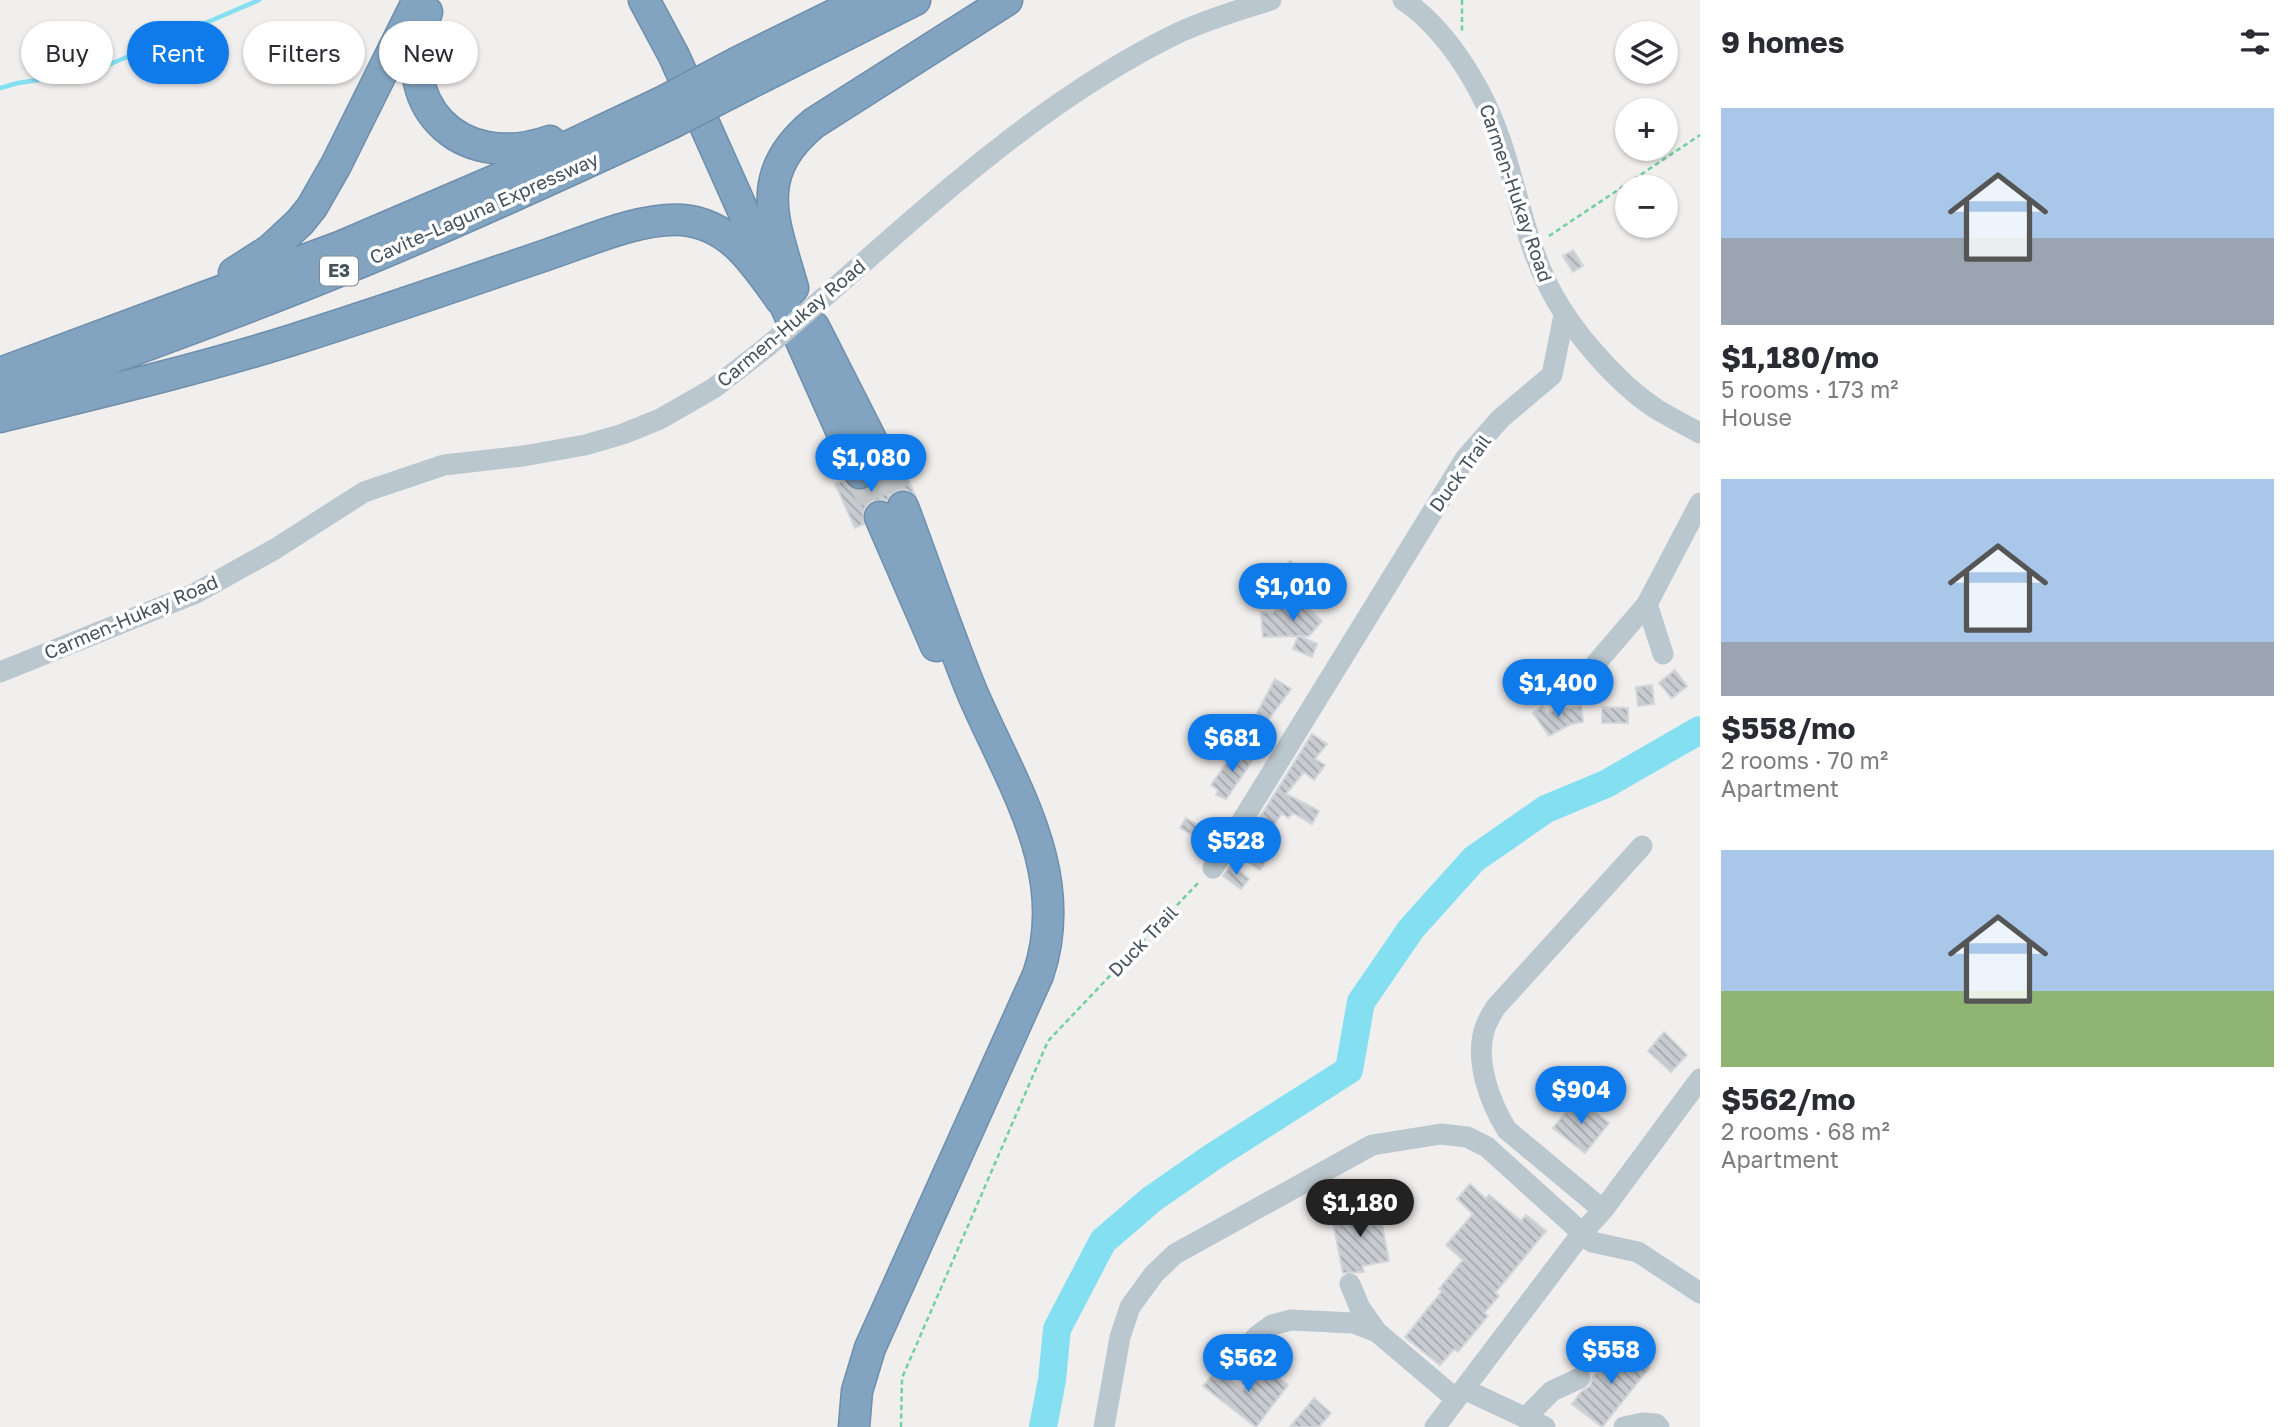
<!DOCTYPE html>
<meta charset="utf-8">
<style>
body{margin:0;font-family:"Golos Text",sans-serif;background:#f7f7f7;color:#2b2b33;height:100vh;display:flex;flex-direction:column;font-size:26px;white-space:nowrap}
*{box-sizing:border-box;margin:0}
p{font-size:23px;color:#7c7c81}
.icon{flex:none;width:38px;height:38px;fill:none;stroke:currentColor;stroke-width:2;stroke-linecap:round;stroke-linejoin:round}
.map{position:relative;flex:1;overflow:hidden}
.sheet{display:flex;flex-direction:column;background:#fff;width:595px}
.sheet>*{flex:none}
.banner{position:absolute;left:21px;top:21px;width:665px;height:63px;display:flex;gap:14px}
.fabs{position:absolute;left:1615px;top:21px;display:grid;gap:14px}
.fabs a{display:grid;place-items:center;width:63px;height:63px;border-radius:50%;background:#fff;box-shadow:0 2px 5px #0004;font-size:35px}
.price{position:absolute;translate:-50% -60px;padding:0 16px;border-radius:24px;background:#0f7bea;color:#fff;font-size:23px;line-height:46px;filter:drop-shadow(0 2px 4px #0008)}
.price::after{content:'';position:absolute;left:50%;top:42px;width:21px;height:16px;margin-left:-10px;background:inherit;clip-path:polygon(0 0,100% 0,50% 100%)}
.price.current{background:#222;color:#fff}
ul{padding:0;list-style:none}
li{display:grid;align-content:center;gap:14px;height:371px;padding:0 21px}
li span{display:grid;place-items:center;height:217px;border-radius:0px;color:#555}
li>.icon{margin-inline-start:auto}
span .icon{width:126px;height:126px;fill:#fffc;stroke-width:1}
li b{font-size:30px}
h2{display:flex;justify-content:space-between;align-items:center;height:84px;padding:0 21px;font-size:30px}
.chip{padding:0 24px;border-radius:32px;background:#fff;box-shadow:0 2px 5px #0004;font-size:24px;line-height:63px}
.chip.current{background:#0f7bea;color:#fff}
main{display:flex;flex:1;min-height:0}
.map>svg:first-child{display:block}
</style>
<main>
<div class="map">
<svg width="1700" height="1427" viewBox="0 0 1700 1427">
<defs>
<pattern id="building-back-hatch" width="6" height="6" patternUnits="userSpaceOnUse" patternTransform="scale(1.75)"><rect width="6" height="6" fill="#c8ccd1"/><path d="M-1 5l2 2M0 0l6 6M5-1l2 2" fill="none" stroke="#a4a8ad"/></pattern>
</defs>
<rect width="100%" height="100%" fill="#f1eeee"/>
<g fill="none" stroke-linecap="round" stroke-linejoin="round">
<path stroke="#84e0f1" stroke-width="4.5" d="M 0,88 L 18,83 L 92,72 L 259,0"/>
<path stroke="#84e0f1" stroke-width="28" d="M 1043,1427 L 1052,1380 L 1057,1329 L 1103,1241 L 1152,1199 L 1214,1156 L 1349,1070 L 1361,1002 L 1411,929 L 1474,859 L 1546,809 L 1606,784 L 1700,730"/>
</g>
<path fill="url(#building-back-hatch)" stroke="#d2d5da" stroke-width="2" d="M 1573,250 L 1583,266 L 1573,272 L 1563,256 Z
M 900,461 L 915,495 L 907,490 L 898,490 L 890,495 L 887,501 L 881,500 L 872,501 L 866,506 L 863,514 L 864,524 L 855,528 L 835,484 L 844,480 L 850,487 L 858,490 L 866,489 L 876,479 L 883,480 L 891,478 L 898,472 Z
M 1290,561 L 1304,574 L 1293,586 L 1279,573 Z
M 1300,590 L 1313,603 L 1308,608 L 1322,621 L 1309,636 L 1299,636 L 1317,644 L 1312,657 L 1293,649 L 1298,636 L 1263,637 L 1261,612 L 1271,613 L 1277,610 Z
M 1675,670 L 1687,686 L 1672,698 L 1659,683 Z
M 1275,679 L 1291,689 L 1268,720 L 1257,713 Z
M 1652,685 L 1654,704 L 1638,706 L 1636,687 Z
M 1542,706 L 1547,713 L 1557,708 L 1558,710 L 1581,706 L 1583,722 L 1571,724 L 1549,736 L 1533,713 Z
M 1602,707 L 1628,708 L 1628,723 L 1602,723 Z
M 1312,734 L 1327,744 L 1315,759 L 1325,765 L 1314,780 L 1304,772 L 1286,794 L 1319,811 L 1312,824 L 1293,813 L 1288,818 L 1282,813 L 1261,846 L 1272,853 L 1260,870 L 1248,862 L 1256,851 L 1244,843 Z
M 1237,748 L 1253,760 L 1226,799 L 1216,795 L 1218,790 L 1211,785 Z
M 1186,818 L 1204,829 L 1198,838 L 1180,828 Z
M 1231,865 L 1249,879 L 1241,889 L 1223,876 Z
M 1664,1032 L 1687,1055 L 1671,1072 L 1648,1051 Z
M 1577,1098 L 1609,1123 L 1585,1153 L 1553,1128 Z
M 1470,1184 L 1486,1199 L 1489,1195 L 1521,1221 L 1526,1215 L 1546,1231 L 1495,1293 L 1499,1296 L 1484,1313 L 1488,1316 L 1458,1352 L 1454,1349 L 1440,1365 L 1405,1337 L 1442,1291 L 1439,1289 L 1463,1260 L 1446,1245 L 1473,1214 L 1457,1199 Z
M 1351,1209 L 1352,1214 L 1379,1209 L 1389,1261 L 1362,1266 L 1364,1272 L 1343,1273 L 1331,1213 Z
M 1618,1344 L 1649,1368 L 1602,1427 L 1572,1404 L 1581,1392 L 1590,1386 L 1593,1377 Z
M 1262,1366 L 1288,1385 L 1256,1427 L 1203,1386 L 1217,1369 L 1243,1390 Z
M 1314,1398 L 1331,1413 L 1319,1427 L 1290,1427 Z"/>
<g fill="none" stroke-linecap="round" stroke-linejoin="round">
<path stroke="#c6c7ca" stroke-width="30" stroke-dasharray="30 15" stroke-linecap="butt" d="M 883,463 L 903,507
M 860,473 L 880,517"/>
<defs>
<path id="highway" d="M 644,0 L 674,56 L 860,473
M 427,12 C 390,102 458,173 550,141
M 738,62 L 864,0
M 748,84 L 915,0
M 234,273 L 270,250 L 300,222 L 312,207 L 336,165 L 418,0
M 793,288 C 774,221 751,175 814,123 L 1007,0
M 814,327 L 883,463
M 0,373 L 342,246 L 503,177 L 660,103
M 0,398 C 119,356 238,313 354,265 C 461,221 565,173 670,124
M 0,417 C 98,393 196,370 292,340 C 378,313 464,283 549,254 C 588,241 641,217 682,220 C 731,224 755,264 781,300
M 880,517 L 936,646
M 854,1427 L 857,1391 L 870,1348 L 1038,975 C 1073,873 1011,783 972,692 C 947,631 926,568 903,507"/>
</defs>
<use href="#highway" stroke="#6e8fac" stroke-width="33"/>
<path stroke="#70d19c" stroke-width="2.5" stroke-dasharray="5 3.5" stroke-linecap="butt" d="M 1462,0 L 1462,33
M 1549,236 L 1700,135
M 901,1427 L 902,1378 L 1048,1041 L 1200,881"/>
<path stroke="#bbc7ce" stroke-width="21" d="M 1403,0 C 1422,12 1435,26 1449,44 C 1472,74 1489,106 1501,142 C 1517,189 1525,238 1547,283 C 1568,327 1617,384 1658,410 C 1672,418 1686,426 1700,433
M 822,299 C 934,201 1045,97 1180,32 C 1209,19 1241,9 1271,0
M 1663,654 L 1647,604 L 1700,503
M 0,672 L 196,593 L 275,549 L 364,492 L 444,465 L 523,456 L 585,445 L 623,434 L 660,419 L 714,388 L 768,346
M 1587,674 L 1647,604
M 1213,868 L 1465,459 L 1500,419 L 1552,375 L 1564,315
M 1603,1210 L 1507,1130 C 1490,1103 1474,1060 1485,1028 C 1487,1021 1492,1014 1495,1008 L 1642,846
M 1350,1284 L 1360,1308 L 1377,1332
M 1240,1356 L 1257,1336 L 1272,1325 L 1291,1320 L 1353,1323 L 1377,1332 L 1456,1399
M 1464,1389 L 1545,1427
M 1525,1418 L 1552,1391 L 1580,1378
M 1104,1427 L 1120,1337 L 1130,1307 L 1154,1274 L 1175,1254 L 1372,1145 L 1441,1134 L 1467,1137 L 1487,1147 L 1592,1242 L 1638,1252 L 1700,1293
M 1435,1427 L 1582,1233 L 1603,1210 L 1700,1079
M 1624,1427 L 1643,1423 L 1656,1424 L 1659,1427"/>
<use href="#highway" stroke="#83a4c0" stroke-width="30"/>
<defs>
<path id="highway-bridge" d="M 660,103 L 738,62
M 670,124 L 748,84"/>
</defs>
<use href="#highway-bridge" stroke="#6e8fac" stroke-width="33" stroke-linecap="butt"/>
<path stroke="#bbc7ce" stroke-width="21" d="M 768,346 L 822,299"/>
<use href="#highway-bridge" stroke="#83a4c0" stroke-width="30"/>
</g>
<g text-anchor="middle" stroke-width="7" stroke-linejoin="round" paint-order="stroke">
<rect fill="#fff" stroke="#7d878e" stroke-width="2" x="320" y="256.5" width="38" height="29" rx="5"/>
<g font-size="18" font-weight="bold" fill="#45535d">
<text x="339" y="277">E3</text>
</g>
<g font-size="19" fill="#45535d" stroke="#fff">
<text transform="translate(1516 193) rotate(71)" y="7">Carmen-Hukay Road</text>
<text transform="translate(484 208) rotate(-24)" y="7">Cavite–Laguna Expressway</text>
<text transform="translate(791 323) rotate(-40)" y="7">Carmen-Hukay Road</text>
<text transform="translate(1460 473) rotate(-54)" y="7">Duck Trail</text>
<text transform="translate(131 617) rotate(-23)" y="7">Carmen-Hukay Road</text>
<text transform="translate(1143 941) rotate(-46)" y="7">Duck Trail</text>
</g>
</g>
</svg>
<div class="fabs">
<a><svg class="icon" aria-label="layers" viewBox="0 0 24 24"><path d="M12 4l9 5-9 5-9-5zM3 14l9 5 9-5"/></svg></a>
<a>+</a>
<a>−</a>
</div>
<b class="price" style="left:871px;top:494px">$1,080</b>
<b class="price" style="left:1293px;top:623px">$1,010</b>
<b class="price" style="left:1558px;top:719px">$1,400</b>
<b class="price" style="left:1232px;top:774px">$681</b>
<b class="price" style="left:1236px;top:877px">$528</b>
<b class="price" style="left:1581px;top:1126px">$904</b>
<b class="price current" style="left:1360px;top:1239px">$1,180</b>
<b class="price" style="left:1611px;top:1386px">$558</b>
<b class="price" style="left:1248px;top:1394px">$562</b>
<div class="banner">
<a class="chip">Buy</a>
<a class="chip current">Rent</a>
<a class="chip">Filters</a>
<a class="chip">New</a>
</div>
</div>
<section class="sheet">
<h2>9 homes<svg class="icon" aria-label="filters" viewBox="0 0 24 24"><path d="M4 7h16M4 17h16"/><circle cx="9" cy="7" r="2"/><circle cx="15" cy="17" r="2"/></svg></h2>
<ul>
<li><span style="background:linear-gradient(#a9c7e8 60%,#9aa5b1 0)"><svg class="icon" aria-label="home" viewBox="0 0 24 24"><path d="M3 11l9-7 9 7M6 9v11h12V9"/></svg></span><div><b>$1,180/mo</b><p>5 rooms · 173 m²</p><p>House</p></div></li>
<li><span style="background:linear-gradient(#a9c7e8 75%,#9aa5b1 0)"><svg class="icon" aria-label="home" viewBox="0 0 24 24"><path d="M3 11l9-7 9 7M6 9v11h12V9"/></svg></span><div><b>$558/mo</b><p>2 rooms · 70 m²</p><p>Apartment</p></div></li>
<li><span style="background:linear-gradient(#a9c7e8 65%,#8fb573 0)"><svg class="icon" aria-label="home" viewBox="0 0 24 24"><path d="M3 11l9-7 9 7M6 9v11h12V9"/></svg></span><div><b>$562/mo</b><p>2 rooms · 68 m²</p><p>Apartment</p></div></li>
</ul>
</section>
</main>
